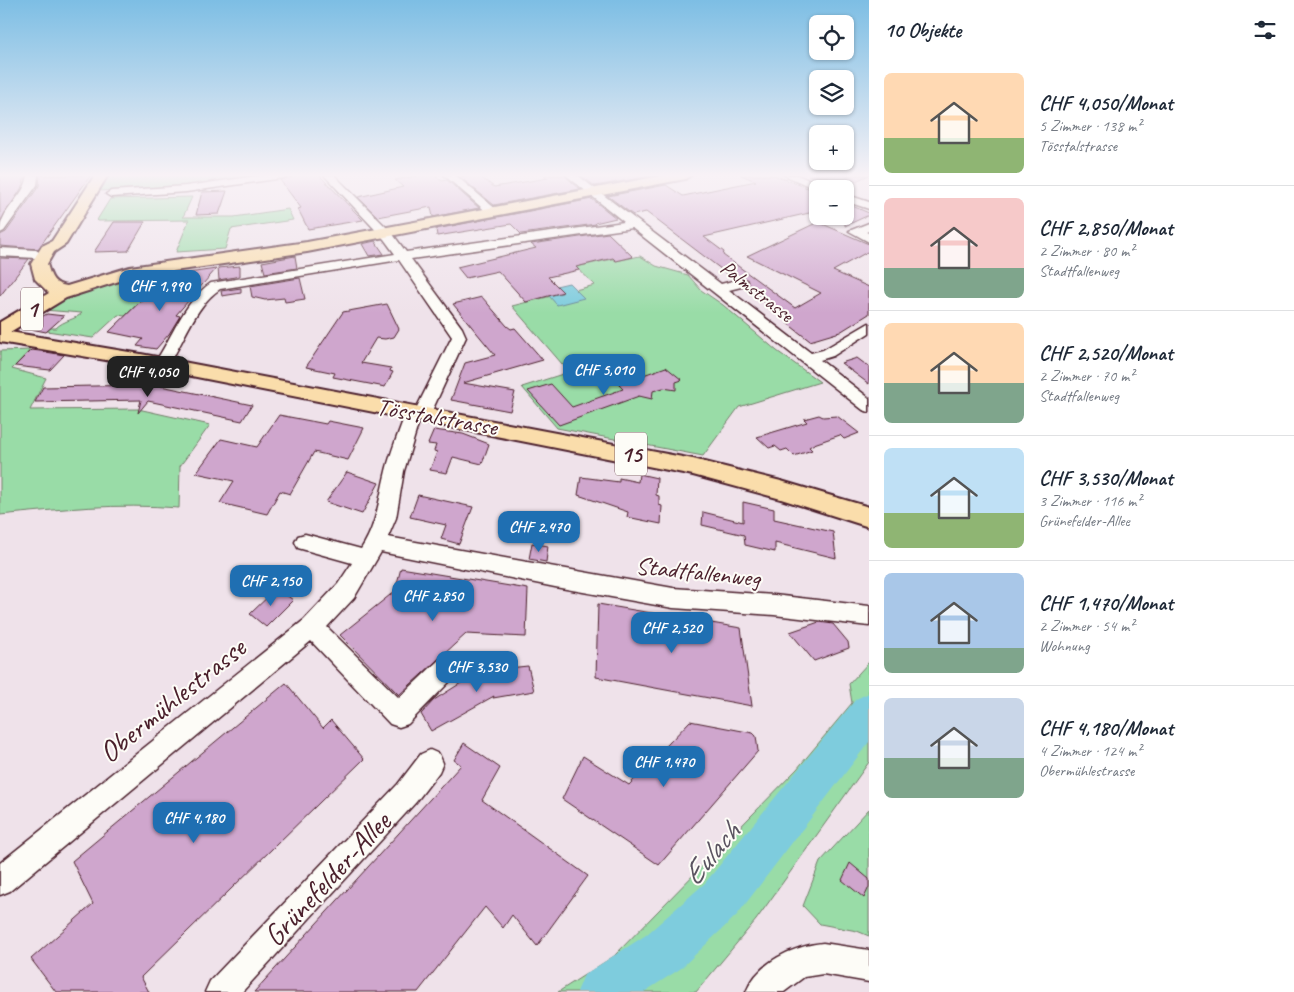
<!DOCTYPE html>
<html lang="de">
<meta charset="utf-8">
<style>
body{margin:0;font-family:Caveat,sans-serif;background:#f6f6f7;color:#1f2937;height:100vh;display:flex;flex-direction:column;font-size:19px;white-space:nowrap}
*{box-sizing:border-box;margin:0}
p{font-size:16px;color:#747a83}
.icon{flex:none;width:28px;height:28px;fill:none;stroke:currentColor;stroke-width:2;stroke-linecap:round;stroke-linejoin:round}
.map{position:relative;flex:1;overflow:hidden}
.sheet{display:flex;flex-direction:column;background:#fff;width:425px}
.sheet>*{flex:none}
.controls{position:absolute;left:809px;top:15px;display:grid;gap:10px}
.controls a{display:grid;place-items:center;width:45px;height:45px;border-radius:8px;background:#fff;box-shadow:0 1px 4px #0004;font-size:25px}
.price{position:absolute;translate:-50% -42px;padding:0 11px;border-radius:10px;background:#1f6fb2;color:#fff;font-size:16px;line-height:32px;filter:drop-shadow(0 1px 2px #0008)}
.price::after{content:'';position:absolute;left:50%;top:30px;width:15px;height:11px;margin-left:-8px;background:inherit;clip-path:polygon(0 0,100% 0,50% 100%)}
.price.selected{background:#222;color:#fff}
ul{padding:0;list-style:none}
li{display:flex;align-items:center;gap:15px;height:125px;padding:0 15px}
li+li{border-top:1px solid #e0e1e3}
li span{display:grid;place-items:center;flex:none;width:140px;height:100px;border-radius:8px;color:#555}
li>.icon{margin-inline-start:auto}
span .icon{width:60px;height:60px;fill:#fffc;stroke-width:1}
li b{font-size:21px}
h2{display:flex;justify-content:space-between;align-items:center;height:60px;padding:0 15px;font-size:21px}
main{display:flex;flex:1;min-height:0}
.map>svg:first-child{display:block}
</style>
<main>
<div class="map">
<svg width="869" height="992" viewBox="0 0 869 992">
<rect width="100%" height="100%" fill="#efe2ea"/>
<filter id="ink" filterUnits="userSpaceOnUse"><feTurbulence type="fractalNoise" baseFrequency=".02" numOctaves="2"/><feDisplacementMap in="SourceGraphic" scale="10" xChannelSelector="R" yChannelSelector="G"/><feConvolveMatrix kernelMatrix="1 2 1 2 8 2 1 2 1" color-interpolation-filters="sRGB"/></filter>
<g filter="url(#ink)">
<path fill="#99dca7" stroke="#727e69" d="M 109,175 L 260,175 L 191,185 L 99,191 Z
M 192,197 L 183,217 L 234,217 L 288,209 L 293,220 L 231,229 L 225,249 L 176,252 L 189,220 L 98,221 L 97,220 L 110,199 Z
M 640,256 L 656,266 L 688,275 L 701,290 L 723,305 L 777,351 L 820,382 L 739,407 L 703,456 L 557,428 L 522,387 L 569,372 L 512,306 L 563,293 L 569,283 L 575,290 L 595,285 L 576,267 L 613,259 L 616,261 Z
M 133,276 L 133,291 L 154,287 L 125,316 L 118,315 L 93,338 L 47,331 L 51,328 L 56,328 C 64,320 75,320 82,313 L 43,310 L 74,294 Z
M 30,350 L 12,369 L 46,378 L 30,410 L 138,409 L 210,425 L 180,466 L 179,508 C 118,503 60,509 0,515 L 0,351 Z
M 869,662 L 869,762 L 756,920 L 696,992 L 558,992 L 614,956 L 797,769 L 852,703 L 849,684 Z
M 869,809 L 869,936 L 857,931 L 820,924 L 803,906 L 820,862 Z"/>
<path fill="#7eccdd" stroke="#698796" d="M 569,283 L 584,298 L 557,305 L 549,296 L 562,293 L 556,286 Z"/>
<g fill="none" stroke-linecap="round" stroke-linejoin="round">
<path fill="#7eccdd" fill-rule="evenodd" d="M 869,693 L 869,742 L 737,915 L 680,969 L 644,992 L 577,992 L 584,975 L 646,935 L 705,883 L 856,699 Z"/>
</g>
<path fill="#cfa6cd" stroke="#4a1f2b" d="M 0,175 L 26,175 L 21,189 L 0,222 Z
M 40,175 L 91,175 L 38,249 L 0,246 L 0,235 L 6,232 L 39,186 Z
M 300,175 L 319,175 L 363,220 L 308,229 L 298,209 L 301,208 L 280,180 Z
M 421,175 L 434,175 L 442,181 L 447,180 L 479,208 L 433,217 L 431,207 L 378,217 L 358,197 L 403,187 L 395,180 Z
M 470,175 L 478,175 L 494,187 L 548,178 L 544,175 L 564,175 L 580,189 L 494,205 L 460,177 Z
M 580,175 L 651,175 L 652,176 L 595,186 Z
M 741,175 L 774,175 L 818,192 L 818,211 L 704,237 L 724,252 L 723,255 L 795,308 L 821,293 L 747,256 L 818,222 L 864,242 L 869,244 L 869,251 L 833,271 L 869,287 L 869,314 L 840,332 L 810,341 L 787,323 L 791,322 L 746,288 L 749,284 L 747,279 L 734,279 L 646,212 L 633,215 L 608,196 L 666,185 L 683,196 L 756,181 Z
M 808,175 L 869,175 L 840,188 Z
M 227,191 L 219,214 L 196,215 L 202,192 Z
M 592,199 L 616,218 L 595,223 L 596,224 L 521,234 L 511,224 L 437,236 L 436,229 Z
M 845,203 L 869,213 L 869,215 L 845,226 Z
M 114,222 L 145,222 L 128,251 L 94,252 Z
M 608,233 L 633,257 L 616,261 L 613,258 L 576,267 L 579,270 L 548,277 L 563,292 L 526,302 L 498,271 L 466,278 L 457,267 L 536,248 L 531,244 Z
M 375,241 L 384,254 L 369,256 L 362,244 Z
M 295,256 L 297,268 L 265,273 L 262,262 Z
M 0,258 L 29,259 L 0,296 Z
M 240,266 L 240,276 L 219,280 L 218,268 Z
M 216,269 L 176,315 L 180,316 L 169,334 L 156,349 L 137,346 L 143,339 L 109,332 L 150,292 L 179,296 L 181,274 Z
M 300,278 L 305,299 L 285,302 L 284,298 L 265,300 L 252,297 L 250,286 Z
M 241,288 L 241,293 L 222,296 L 221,291 Z
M 482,297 L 507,326 L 511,329 L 515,328 L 543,360 L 463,383 L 515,392 L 510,411 L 451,400 L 465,363 L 495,355 L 453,304 Z
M 387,304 L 399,329 L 394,337 L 385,339 L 376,338 L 361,363 L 391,368 L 390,371 L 393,372 L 385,387 L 333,377 L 335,373 L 306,367 L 343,312 Z
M 47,314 L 64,316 L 46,332 L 21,327 Z
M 31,350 L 40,351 L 64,355 L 50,370 L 15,366 Z
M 857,358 L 869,367 L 869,384 L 841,363 Z
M 666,367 L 682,380 L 676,382 L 676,390 L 663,388 L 653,391 L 652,399 L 639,396 L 559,425 L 528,391 L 551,384 L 572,407 L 623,389 L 618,384 Z
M 149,377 L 169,377 L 161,386 L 252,405 L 242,421 L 148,401 L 138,413 L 141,400 L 35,402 L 43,387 L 147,385 Z
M 279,415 L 326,424 L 328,421 L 364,428 L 348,460 L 314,452 L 290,494 L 280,491 L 267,514 L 220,503 L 234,481 L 196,473 L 221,439 L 257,447 Z
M 819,415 L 823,417 L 837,416 L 859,433 L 844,439 L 840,435 L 814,444 L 809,447 L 812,450 L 794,456 L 787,449 L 781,451 L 775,446 L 769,448 L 757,437 L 807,422 L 804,419 Z
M 434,430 L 463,434 L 489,444 L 482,464 L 453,457 L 447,473 L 430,470 L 437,452 L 434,451 L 436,445 L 428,444 Z
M 347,472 L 379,483 L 362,514 L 326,502 Z
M 639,474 L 657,478 L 656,495 L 659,496 L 659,505 L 662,506 L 661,524 L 627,517 L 628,512 L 578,495 L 581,477 L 619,482 L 619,478 L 638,482 Z
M 418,495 L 473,507 L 459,544 L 441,539 L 446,525 L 410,517 Z
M 743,502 L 774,509 L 774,519 L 833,532 L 836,558 L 775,543 L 775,552 L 745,545 L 744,535 L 702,525 L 703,512 L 743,522 Z
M 532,543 L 548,546 L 546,562 L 529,559 Z
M 401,568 L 528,589 L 526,637 L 466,634 L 399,695 L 340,635 L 395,591 Z
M 277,588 L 293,600 L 266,627 L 250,614 Z
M 598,604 L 741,628 L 752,706 L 596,677 Z
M 819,622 L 833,624 L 848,642 L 849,648 L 814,661 L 790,632 Z
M 528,666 L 534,691 L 493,698 L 494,696 L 431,731 L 421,714 L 434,700 L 480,671 Z
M 286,683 L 323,728 L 331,720 L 364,759 L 141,977 L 149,992 L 56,992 L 31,959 L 93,904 L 72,861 Z
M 690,721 L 753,733 L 756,736 L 758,751 L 659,865 L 562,799 L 583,756 L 629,785 Z
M 464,743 L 500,768 L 482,800 L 588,876 L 537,946 L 512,915 L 503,928 L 485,907 L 418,992 L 254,992 L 461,765 L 454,760 Z
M 850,863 L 869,879 L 869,887 L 864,898 L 842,880 Z"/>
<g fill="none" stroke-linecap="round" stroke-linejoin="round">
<defs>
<path id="minor" d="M 28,175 L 38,175 L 37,185 L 4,231 L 0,233 C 0,208 25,198 28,175 Z
M 264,175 L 288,175 L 283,178 L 186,192 L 111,197 L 106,194 L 111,191 L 186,186 Z
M 324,175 L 334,175 L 392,233 L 406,252 L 624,222 L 566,175 L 577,175 L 721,284 L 740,279 L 745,280 L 747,283 L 745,286 L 729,290 L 811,353 L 823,350 L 869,323 L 869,333 L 833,356 L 820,360 L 869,398 L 869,412 L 863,410 L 632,228 L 411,259 L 462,328 L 466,337 L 431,413 L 429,417 L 420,418 L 404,471 L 396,518 L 388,537 L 673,588 L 774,595 L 869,606 L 869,626 L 774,615 L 673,608 L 555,587 L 381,552 L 354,598 L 327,627 L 399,698 L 442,657 L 450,654 L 458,657 L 462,665 L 458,673 L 408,724 L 399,727 L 390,724 L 311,641 L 10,891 L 0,895 L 0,863 L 304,620 L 338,584 L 352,563 L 298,548 L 295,542 L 298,536 L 305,534 L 361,549 C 377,525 379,499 386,471 C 391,451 399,432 406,412 L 408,408 L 417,407 L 452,337 L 399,260 L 220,289 C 194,306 184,343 167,367 L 162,369 L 154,364 C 172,338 184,301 211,283 L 395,254 L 384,239 Z
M 444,175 L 455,175 L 497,210 L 497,214 L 489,214 Z
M 784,175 L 797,175 L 830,189 L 818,190 Z
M 845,194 L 869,202 L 869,209 L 845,201 Z
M 869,223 L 869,231 L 866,232 L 869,233 L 869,242 L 849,231 Z
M 0,248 L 36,250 L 42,254 L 36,258 L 0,256 Z
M 430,750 L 439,754 L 443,763 L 439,772 L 416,802 L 242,992 L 205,992 L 210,981 L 398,784 L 421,754 Z
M 823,943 L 869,950 L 869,982 L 823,974 L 804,977 L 784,992 L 746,992 C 758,962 793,946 823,943 Z"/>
<path id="major" d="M 95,175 L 108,175 L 66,244 L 54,252 L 47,264 C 51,277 53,284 67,286 L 130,267 L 307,242 L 666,175 L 691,175 L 685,179 L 307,252 L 132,277 L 66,298 L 10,332 L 141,354 L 693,459 L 781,481 L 869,507 L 869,527 L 781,499 L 693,475 L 141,366 L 0,342 L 0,322 L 49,293 L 35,279 L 31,264 L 42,246 L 52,241 Z"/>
</defs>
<use href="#minor" stroke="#4a1f2b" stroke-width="3"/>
<use href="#major" stroke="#4a1f2b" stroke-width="4"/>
<use href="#minor" fill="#fdfcf7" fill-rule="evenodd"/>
<use href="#major" fill="#faddab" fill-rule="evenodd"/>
</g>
</g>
<linearGradient id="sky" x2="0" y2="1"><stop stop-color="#7dbee4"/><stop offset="0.56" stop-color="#f8f2f6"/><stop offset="1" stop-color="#f8f2f6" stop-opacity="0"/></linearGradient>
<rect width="869" height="313" fill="url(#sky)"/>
<g text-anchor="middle" stroke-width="4" stroke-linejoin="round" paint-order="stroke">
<g font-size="21" fill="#4a1f2b" stroke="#fdfcf7">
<text transform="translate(757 291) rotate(38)" y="7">Palmstrasse</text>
</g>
<g fill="#fdfcf7" stroke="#806168" stroke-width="1">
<rect x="21" y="287.5" width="22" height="43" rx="4"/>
<rect x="615" y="432.5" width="32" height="43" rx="4"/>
</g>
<g font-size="24" font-weight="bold" fill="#4a1f2b">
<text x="32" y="317">1</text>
<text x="631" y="462">15</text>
</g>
<g font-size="25" fill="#4a1f2b" stroke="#fdfcf7">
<text transform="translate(437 416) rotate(10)" y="9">Tösstalstrasse</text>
<text transform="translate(698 571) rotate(6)" y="9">Stadtfallenweg</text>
</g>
<g font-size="30" fill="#4a1f2b" stroke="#fdfcf7">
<text transform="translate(172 700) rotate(-39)" y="10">Obermühlestrasse</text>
<text transform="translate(327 879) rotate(-47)" y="10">Grünefelder-Allee</text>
</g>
<g font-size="31" font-style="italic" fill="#5a5360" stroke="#fdfcf7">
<text transform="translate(710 853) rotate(-50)" y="11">Eulach</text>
</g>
</g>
</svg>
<div class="controls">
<a><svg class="icon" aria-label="locate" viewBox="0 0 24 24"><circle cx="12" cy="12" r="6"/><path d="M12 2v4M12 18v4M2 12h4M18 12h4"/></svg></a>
<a><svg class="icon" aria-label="layers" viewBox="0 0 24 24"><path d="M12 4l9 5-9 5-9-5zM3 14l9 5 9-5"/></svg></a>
<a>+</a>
<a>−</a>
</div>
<b class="price" style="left:160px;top:312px">CHF 1,990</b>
<b class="price" style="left:604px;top:396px">CHF 5,010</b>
<b class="price selected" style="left:148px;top:398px">CHF 4,050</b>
<b class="price" style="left:539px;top:553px">CHF 2,470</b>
<b class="price" style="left:271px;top:607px">CHF 2,150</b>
<b class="price" style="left:433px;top:622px">CHF 2,850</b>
<b class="price" style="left:672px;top:654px">CHF 2,520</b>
<b class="price" style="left:477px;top:693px">CHF 3,530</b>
<b class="price" style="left:664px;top:788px">CHF 1,470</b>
<b class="price" style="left:194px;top:844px">CHF 4,180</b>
</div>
<section class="sheet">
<h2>10 Objekte<svg class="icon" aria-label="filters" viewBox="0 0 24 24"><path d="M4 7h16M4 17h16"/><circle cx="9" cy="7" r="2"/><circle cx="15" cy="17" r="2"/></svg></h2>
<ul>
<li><span style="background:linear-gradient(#ffd9b3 65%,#8fb573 0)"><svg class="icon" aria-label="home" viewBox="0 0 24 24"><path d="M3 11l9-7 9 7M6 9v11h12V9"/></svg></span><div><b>CHF 4,050/Monat</b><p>5 Zimmer · 138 m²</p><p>Tösstalstrasse</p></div></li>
<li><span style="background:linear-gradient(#f6c9c9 70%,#7fa58c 0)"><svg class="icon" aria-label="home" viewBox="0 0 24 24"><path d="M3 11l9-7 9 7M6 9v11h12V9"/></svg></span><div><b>CHF 2,850/Monat</b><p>2 Zimmer · 80 m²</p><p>Stadtfallenweg</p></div></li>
<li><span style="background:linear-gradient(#ffd9b3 60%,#7fa58c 0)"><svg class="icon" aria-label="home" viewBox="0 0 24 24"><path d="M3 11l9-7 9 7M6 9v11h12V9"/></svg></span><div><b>CHF 2,520/Monat</b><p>2 Zimmer · 70 m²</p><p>Stadtfallenweg</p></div></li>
<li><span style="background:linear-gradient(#bfe0f5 65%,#8fb573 0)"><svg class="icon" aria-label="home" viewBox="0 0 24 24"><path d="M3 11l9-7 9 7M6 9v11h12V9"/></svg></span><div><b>CHF 3,530/Monat</b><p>3 Zimmer · 116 m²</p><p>Grünefelder-Allee</p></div></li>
<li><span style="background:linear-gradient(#a9c7e8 75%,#7fa58c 0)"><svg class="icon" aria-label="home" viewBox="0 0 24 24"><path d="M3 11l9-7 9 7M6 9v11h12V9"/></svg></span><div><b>CHF 1,470/Monat</b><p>2 Zimmer · 54 m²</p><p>Wohnung</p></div></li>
<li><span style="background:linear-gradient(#c9d6e8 60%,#7fa58c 0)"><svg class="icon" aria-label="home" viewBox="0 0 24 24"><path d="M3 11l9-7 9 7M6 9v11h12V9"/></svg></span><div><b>CHF 4,180/Monat</b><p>4 Zimmer · 124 m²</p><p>Obermühlestrasse</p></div></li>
</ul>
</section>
</main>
